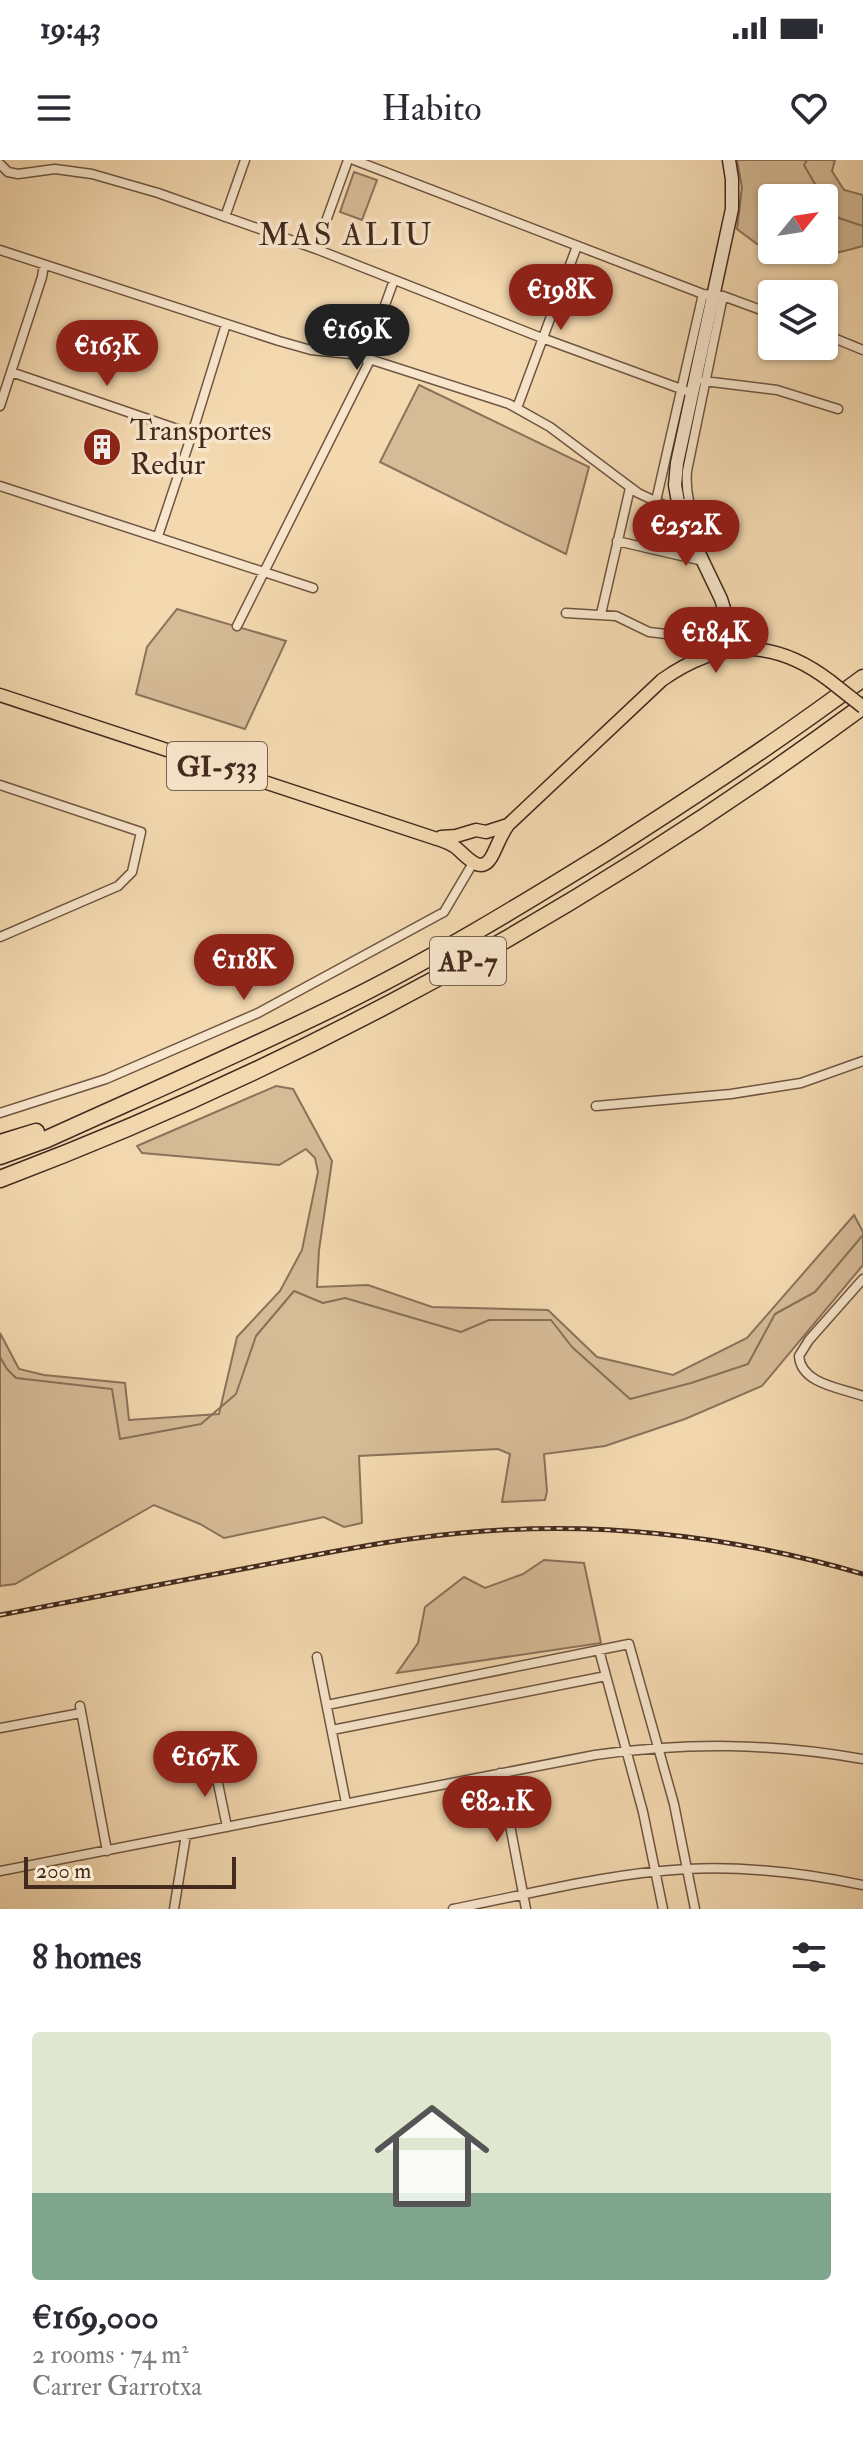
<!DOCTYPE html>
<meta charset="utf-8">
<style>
body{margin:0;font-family:"IM FELL Double Pica",serif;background:#f7f7f7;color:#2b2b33;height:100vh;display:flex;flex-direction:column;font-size:30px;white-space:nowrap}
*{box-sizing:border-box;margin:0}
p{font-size:26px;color:#7c7c81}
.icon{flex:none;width:44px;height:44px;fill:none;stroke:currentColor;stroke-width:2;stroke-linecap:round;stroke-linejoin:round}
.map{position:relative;height:1749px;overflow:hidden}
.sheet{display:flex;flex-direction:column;background:#fff;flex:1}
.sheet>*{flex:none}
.needle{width:52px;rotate:60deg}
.buttons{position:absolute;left:758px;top:24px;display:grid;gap:16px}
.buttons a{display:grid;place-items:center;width:80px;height:80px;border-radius:8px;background:#fff;box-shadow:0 2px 6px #0004;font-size:40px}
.scale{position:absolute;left:24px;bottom:20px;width:212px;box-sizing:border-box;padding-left:8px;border:4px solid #432a1e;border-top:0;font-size:22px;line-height:28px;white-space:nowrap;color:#432a1e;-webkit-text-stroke:6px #f8e6cc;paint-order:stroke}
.price{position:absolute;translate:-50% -68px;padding:0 18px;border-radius:28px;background:#8f2418;color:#fff;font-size:26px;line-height:52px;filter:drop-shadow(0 2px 4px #0008)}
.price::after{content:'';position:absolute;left:50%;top:48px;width:24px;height:18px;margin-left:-12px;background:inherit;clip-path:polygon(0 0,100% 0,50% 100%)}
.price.active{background:#222;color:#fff}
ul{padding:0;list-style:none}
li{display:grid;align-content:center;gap:16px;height:424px;padding:0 32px}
li span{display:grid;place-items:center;height:248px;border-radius:8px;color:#555}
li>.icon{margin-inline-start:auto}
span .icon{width:144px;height:144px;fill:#fffc;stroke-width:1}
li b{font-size:34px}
h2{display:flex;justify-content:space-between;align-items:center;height:96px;padding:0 32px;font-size:34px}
.status{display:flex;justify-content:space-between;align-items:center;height:56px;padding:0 40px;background:#fff;direction:ltr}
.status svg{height:22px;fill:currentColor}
header{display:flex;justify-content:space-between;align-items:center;height:104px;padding:0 32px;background:#fff;font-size:36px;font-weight:600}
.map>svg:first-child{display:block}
</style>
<div class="status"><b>19:43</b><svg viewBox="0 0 49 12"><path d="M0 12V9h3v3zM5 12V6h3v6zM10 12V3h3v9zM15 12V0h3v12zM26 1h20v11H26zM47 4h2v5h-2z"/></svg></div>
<header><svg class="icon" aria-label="menu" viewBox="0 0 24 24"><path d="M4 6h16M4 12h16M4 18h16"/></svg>Habito<svg class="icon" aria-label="heart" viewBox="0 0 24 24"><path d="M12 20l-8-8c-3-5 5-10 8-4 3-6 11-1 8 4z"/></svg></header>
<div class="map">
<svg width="863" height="1749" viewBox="0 0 863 1749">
<rect width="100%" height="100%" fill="#f4d9b0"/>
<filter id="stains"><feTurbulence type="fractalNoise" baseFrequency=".0025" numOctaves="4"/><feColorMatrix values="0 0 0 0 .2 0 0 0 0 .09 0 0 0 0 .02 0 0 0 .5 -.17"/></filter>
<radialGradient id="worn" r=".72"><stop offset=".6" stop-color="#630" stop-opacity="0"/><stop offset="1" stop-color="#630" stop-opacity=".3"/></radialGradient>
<path fill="#d6bb97" stroke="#8c725a" stroke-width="2" d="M 737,0 L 835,0 L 832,11 L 844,30 L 863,35 L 863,86 C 832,95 806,101 774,90 L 824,90 L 824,38 L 772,38 L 772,89 L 757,84 L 737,69 L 742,27 Z
M 354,12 L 377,20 L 362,60 L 340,52 Z
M 419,225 L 589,307 L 566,394 L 380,302 Z
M 177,449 L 286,481 L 245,569 L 136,534 L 147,487 Z
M 276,926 L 293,929 L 332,1001 L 319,1090 L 317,1127 L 368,1125 L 432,1147 L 548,1150 L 597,1197 L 673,1215 L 747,1178 L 854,1055 L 863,1072 L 863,1105 L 762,1226 L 685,1259 L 605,1286 L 544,1294 L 547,1331 L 545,1340 L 502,1342 L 510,1294 L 498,1289 L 359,1296 L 362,1363 L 344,1367 L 324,1357 L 224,1378 L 200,1364 L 154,1345 L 15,1424 L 0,1426 L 0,1173 L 19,1209 L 44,1215 L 125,1223 L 129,1260 L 219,1254 L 237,1177 L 280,1131 L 302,1090 L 318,1012 L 315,998 L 306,989 L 279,1005 L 142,993 L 137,986 Z
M 544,1400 L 584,1403 L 601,1483 L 397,1513 L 418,1483 L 425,1447 L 464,1417 L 485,1428 L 523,1414 Z"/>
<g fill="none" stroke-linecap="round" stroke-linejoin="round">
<path stroke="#897058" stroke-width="2" d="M 807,0 L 804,5 L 823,38
M 824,40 L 833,56 L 863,66
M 0,1197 L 7,1209 L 16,1218 L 112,1229 L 120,1279 L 201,1264 L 236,1234 L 256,1176 L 294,1131 L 323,1143 L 345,1138 L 461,1172 L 489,1160 L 551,1160 L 572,1187 L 630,1239 L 691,1223 L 748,1204 L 775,1154 L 815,1132 L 863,1075"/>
<defs>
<path id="street" d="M 354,0 L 703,134 L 723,136 L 772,154
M 0,4 L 8,12 L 18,14 L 55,9 L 92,14 L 158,33 L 316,89 L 542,178 L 692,233
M 225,57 L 245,0
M 316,89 L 348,0
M 0,90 L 279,181 L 311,190 L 350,194 L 366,198 L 509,244 L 550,267 L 638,333 L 670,348 L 688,342
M 824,174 L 863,190
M 11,212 L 192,274
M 704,221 L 777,230 L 838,249
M 0,246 L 42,117 L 44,105
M 517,248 L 577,86
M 0,326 L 313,428
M 656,341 L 703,134
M 158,376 L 192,274 L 226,164
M 691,376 L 700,373 C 691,351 685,334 687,311 L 723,136
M 617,381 L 703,401
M 566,453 L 616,456 L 649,472 L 709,479
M 601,454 L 630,328
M 237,466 L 368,204 L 366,198 L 394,120
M 0,625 L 141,672 L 132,712 L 118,726 L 0,777
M 596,946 L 731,934 L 801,923 L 863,901
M 0,953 L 106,919 L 258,853 L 444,752 L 473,703
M 863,1119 L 809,1180 L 799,1196 C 801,1224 841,1228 863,1236
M 599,1490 L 643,1652 L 663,1749
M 317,1497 L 346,1643
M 327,1545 L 629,1484 L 674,1644 L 695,1749
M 80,1546 L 107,1691
M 0,1568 L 81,1553
M 332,1570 L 606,1516
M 214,1604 L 227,1667
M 500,1613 L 526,1749
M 0,1711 L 595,1595 C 688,1582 771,1583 863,1599
M 174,1749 L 186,1675
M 453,1749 C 530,1734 609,1713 687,1709 C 747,1706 805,1713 863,1725"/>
<path id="secondary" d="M 717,496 L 725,491 L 731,471 L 721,439 L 686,366 L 678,342 L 675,325 L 677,303 L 732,49 L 732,19 L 729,0"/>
<path id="primary" d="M 0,535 L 434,678 C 440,680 447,682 452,685 C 463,690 480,721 493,694 C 498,684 501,675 508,665 L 662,520 C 720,479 774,478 830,521
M 441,677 L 456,676 L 476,670 L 486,672 L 508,665"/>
<path id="highway" d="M 0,983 L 36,972
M 0,996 L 47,979 C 144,935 243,892 339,845 C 431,800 520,746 607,692 C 694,636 780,580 863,518
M 0,1019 C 308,903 598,741 863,546"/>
</defs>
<use href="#street" stroke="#6f5642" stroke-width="11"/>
<use href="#secondary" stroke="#432a1e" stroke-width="15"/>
<use href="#primary" stroke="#432a1e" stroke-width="15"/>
<use href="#highway" stroke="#432a1e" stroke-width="19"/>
<use href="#street" stroke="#f8e6cc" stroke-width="8"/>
<use href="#secondary" stroke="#f8e6cc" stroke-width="12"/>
<use href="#primary" stroke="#f4d9b0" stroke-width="12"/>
<use href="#highway" stroke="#f4d9b0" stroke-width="16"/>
<defs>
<path id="rail" d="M 0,1455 C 88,1438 175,1422 263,1405 C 336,1391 410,1376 485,1371 C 612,1362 740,1378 863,1414"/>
</defs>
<use href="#rail" stroke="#432a1e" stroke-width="5"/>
<use href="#rail" stroke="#f8e6cc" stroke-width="2" stroke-dasharray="6" stroke-linecap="butt"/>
<defs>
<path id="primary-bridge" d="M 830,521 L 863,547"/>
</defs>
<use href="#primary-bridge" stroke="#432a1e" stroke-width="15" stroke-linecap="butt"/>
<use href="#primary-bridge" stroke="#f4d9b0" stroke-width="12"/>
</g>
<defs>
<symbol id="building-disc" viewBox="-11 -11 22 22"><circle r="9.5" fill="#8f2418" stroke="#f8e6cc"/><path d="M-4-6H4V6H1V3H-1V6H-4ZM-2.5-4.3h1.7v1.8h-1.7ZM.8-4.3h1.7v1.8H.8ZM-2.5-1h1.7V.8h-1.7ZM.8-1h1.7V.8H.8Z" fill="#fff"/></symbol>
</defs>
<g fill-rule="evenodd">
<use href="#building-disc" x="80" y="265" width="44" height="44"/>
</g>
<g text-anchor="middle" stroke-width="7" stroke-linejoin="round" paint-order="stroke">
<g fill="#f8e6cc" stroke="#796252" stroke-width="2">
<rect x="167" y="582" width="100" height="48" rx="6"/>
<rect x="430" y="777" width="76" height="48" rx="6"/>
</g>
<g font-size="28" font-weight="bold" fill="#432a1e">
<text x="217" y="616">GI-533</text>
<text x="468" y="811">AP-7</text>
</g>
<g font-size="30" fill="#432a1e" stroke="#f8e6cc" text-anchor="start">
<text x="130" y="280">Transportes<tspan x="130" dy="34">Redur</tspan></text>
</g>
<g font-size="32" letter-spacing="2" fill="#432a1e" stroke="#f8e6cc">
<text x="346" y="85">MAS ALIU</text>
</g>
</g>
<rect width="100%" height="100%" filter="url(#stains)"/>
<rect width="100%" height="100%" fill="url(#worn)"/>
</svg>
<div class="buttons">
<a><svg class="needle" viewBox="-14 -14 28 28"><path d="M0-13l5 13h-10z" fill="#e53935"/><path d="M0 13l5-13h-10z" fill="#7c7c81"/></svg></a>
<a><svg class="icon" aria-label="layers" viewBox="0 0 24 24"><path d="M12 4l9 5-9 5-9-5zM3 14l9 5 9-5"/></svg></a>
</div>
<div class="scale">200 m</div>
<b class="price" style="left:561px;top:172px">€198K</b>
<b class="price active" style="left:357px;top:212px">€169K</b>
<b class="price" style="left:107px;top:228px">€163K</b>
<b class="price" style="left:686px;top:408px">€252K</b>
<b class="price" style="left:716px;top:515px">€184K</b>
<b class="price" style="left:244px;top:842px">€118K</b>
<b class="price" style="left:205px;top:1639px">€167K</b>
<b class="price" style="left:497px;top:1684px">€82.1K</b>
</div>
<section class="sheet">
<h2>8 homes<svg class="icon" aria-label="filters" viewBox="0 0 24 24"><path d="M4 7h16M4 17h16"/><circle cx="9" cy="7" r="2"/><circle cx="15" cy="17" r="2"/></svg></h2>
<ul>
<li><span style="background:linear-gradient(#dfe7d0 65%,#7fa58c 0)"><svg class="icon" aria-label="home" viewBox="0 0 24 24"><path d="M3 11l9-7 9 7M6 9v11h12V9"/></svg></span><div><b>€169,000</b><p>2 rooms · 74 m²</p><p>Carrer Garrotxa</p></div></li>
</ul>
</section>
